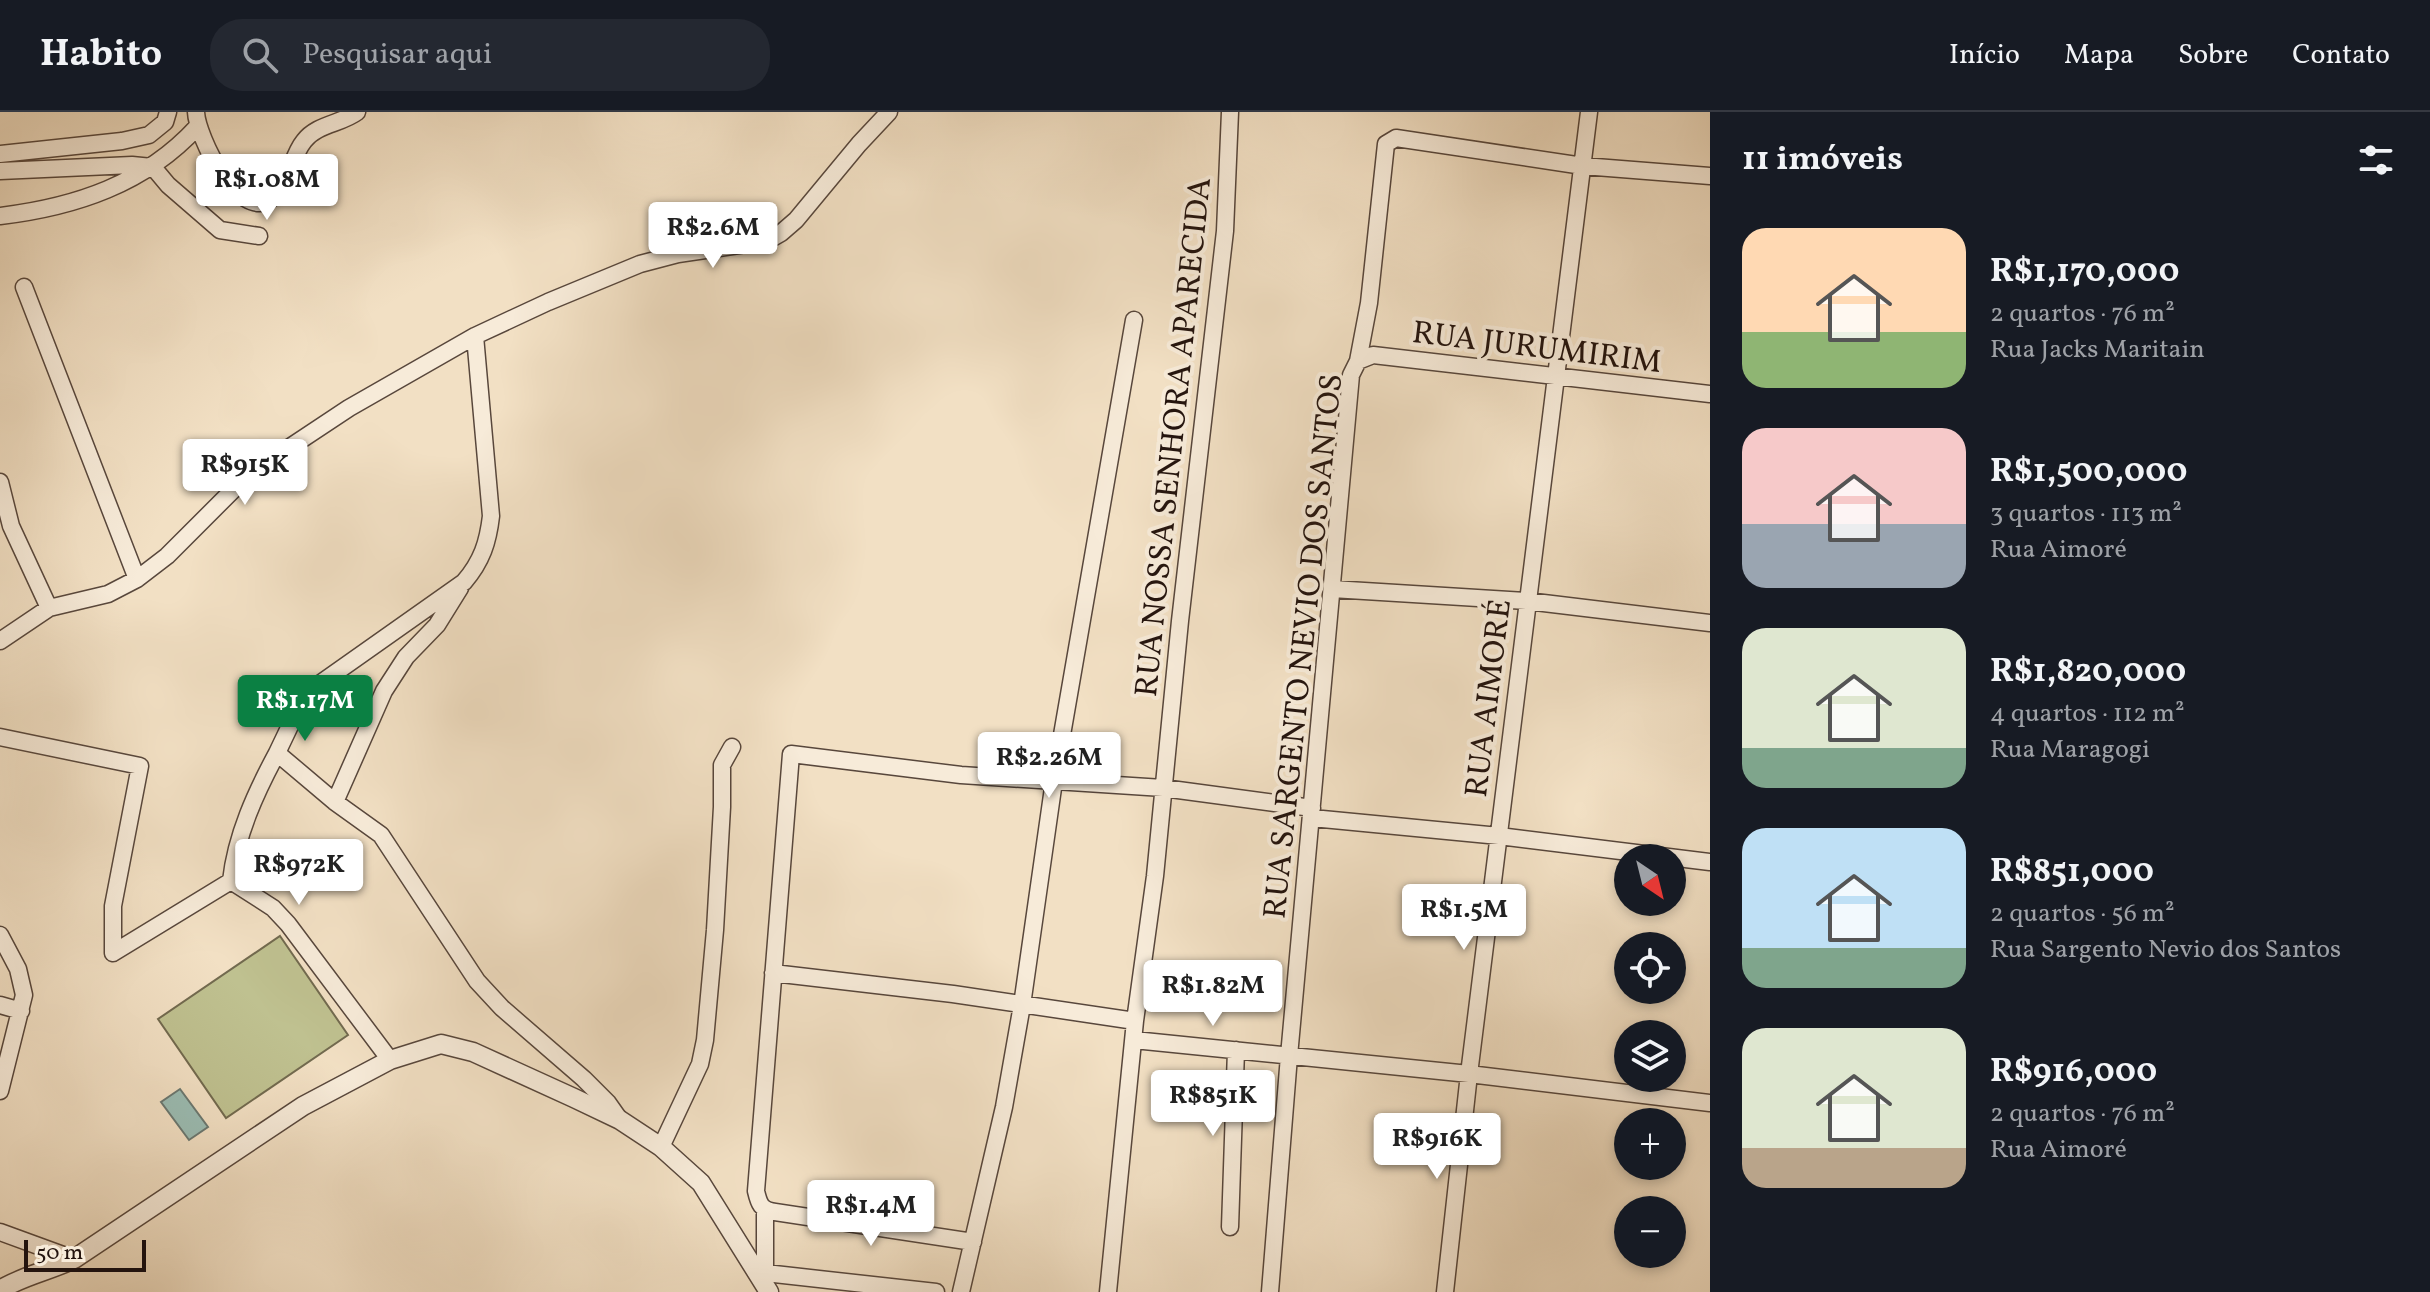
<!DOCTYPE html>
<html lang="pt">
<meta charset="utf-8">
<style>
body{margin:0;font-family:Vollkorn,serif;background:#242831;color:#f1f3f6;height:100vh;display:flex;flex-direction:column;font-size:30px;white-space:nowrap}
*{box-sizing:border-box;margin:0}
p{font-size:26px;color:#9ea1a6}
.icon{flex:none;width:44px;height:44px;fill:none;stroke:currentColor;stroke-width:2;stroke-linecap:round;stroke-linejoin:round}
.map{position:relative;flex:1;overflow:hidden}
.sheet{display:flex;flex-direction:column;background:#171b24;width:720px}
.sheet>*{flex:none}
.needle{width:52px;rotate:145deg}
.tools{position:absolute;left:1614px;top:732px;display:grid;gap:16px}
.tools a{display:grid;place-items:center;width:72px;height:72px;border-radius:50%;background:#171b24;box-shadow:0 4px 12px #0003;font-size:40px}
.scale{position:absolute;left:24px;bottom:20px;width:122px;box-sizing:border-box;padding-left:8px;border:4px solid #24140e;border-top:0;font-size:22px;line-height:28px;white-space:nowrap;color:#24140e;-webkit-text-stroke:6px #f7ebd9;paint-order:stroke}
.price{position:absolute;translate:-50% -68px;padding:0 18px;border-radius:8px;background:#fff;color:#222;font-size:26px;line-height:52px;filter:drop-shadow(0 2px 4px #0008)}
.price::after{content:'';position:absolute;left:50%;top:48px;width:24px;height:18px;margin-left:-12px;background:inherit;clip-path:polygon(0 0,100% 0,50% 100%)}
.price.selected{background:#0b8043;color:#fff}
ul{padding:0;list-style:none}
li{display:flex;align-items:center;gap:24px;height:200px;padding:0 32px}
li span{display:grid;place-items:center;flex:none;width:224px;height:160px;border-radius:24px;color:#555}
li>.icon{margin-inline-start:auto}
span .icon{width:96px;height:96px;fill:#fffc;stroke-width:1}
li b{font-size:34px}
h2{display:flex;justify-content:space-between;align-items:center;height:96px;padding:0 32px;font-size:34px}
header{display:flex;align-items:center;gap:48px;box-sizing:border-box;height:112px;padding:0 40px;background:#171b24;border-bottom:2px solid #363941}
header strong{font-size:38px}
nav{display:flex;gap:44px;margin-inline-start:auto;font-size:28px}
.search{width:560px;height:72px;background:#242831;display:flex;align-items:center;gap:20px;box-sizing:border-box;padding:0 28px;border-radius:32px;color:#9ea1a6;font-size:30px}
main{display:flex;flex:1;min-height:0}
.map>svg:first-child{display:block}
</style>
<header>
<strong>Habito</strong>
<div class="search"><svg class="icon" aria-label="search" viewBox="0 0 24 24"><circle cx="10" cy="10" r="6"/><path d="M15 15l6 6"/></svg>Pesquisar aqui</div>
<nav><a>Início</a><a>Mapa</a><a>Sobre</a><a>Contato</a></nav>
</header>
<main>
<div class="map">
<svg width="1710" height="1180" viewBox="0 0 1710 1180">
<rect width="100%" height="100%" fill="#f2e0c4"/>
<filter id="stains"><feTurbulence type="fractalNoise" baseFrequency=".0025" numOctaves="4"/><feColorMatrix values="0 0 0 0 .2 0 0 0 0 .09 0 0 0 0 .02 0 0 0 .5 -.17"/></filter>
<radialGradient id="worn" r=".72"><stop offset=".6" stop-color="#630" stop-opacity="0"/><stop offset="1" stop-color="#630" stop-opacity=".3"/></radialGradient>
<path fill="#bfc190" stroke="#726a4f" stroke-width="2" d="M 280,824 L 348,923 L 226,1006 L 158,907 Z"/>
<path fill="#9bbdb4" stroke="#6b7972" stroke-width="2" d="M 180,977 L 208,1015 L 189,1028 L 161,990 Z"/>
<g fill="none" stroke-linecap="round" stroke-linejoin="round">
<defs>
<path id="minor" d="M 196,0 C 197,24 238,110 271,87 C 290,74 290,46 304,29 C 317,12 341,12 357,0
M 0,42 L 122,29 L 149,23 L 165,10 L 168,0
M 153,55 L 168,73 L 220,118 L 259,124
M 0,59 L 132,53 L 152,55
M 0,104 C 75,95 145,72 197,15
M 24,175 L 137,467
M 475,224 L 491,404 C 488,430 482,449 464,470 L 311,578 L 298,597 L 277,641 L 335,690 L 381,723 L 477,869 L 502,896 L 584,967 L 608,991 L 620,1008
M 1358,249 L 1373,243 L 1710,282
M 0,370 L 11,414 L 49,496
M 1332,477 L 1527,489 L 1710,511
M 0,529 L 49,496 L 108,482 L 137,467 L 167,444 L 248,363 L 349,296 L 475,224 L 548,190 L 640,152 L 678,142 L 767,129 L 781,121 L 796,108 L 859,32 L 889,0
M 0,625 L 140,654 L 113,794 L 113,841
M 277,641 C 256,680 236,723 231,769 L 273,796 L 288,812 L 390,948
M 335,690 L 384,579 L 406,545 L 437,513 L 460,476
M 1312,706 L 1499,724 L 1710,750
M 0,823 L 18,857 L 24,883 L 0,979
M 113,841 L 231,769
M 773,861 L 953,882 L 1135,909
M 0,893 L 21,899
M 1134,928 L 1469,962 L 1710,991
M 661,1035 L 700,952 L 705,928 L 715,818 L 722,695 L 722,653 L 732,635
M 765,1098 L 765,1161
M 1230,1115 L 1236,938
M 0,1120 L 74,1147
M 973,1130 L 775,1100 C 761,1098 759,1092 756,1079 L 791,642 L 961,663 L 1163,676 L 1312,696
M 756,1160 L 936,1180
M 961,1180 L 1004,995 L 1022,893 L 1054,669 L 1134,208
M 1108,1180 L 1135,909 L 1155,764 L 1180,509 L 1225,119 L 1230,0
M 1270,1180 L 1289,944 L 1351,263 L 1358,249 L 1369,191 L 1386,32 L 1396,26 L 1583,54 L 1710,64
M 1445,1180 L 1469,962 L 1589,0"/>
<path id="tertiary" d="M 0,1178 C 22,1164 49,1159 74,1147 L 303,994 L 390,948 L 441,932 L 473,940 L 574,986 L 620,1008 L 661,1035 L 701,1071 L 769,1180"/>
</defs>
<use href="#minor" stroke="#58473c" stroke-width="19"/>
<use href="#tertiary" stroke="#58473c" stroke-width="21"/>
<use href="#minor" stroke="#f7ebd9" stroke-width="16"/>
<use href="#tertiary" stroke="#f7ebd9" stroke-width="18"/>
</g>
<g text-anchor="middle" stroke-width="8" stroke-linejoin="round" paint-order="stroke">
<g font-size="32" fill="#24140e" stroke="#f7ebd9">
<text transform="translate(1537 234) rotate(7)" y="11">RUA JURUMIRIM</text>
<text transform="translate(1172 325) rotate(-84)" y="11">RUA NOSSA SENHORA APARECIDA</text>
<text transform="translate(1302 534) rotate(-84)" y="11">RUA SARGENTO NEVIO DOS SANTOS</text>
<text transform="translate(1487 586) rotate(-83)" y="11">RUA AIMORÉ</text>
</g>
</g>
<rect width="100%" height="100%" filter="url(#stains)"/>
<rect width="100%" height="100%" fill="url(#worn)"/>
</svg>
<div class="tools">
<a><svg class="needle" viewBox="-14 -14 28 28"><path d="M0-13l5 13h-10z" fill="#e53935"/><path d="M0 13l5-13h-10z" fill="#9ea1a6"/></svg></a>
<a><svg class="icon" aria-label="locate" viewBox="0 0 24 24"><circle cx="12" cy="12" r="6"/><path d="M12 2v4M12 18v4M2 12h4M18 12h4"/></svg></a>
<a><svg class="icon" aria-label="layers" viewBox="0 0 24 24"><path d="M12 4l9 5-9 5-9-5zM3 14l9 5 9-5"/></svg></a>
<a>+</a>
<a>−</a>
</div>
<div class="scale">50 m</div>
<b class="price" style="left:267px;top:110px">R$1.08M</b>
<b class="price" style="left:713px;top:158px">R$2.6M</b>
<b class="price" style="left:245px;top:395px">R$915K</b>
<b class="price selected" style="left:305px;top:631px">R$1.17M</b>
<b class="price" style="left:1049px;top:688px">R$2.26M</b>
<b class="price" style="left:299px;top:795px">R$972K</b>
<b class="price" style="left:1464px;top:840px">R$1.5M</b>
<b class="price" style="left:1213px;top:916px">R$1.82M</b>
<b class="price" style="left:1213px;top:1026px">R$851K</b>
<b class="price" style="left:1437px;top:1069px">R$916K</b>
<b class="price" style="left:871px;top:1136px">R$1.4M</b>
</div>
<section class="sheet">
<h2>11 imóveis<svg class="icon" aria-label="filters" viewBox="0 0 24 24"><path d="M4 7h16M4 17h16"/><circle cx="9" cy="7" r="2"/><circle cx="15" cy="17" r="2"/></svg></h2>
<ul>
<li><span style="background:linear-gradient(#ffd9b3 65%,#8fb573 0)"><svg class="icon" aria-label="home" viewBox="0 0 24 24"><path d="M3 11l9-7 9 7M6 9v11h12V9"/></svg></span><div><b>R$1,170,000</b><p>2 quartos · 76 m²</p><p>Rua Jacks Maritain</p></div></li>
<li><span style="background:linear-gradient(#f6c9c9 60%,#9aa5b1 0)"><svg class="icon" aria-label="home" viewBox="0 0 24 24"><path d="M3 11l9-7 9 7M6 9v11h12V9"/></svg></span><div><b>R$1,500,000</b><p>3 quartos · 113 m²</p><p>Rua Aimoré</p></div></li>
<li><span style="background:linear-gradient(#dfe7d0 75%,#7fa58c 0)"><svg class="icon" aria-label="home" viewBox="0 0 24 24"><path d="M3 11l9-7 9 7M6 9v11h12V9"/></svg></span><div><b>R$1,820,000</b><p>4 quartos · 112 m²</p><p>Rua Maragogi</p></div></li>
<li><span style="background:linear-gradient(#bfe0f5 75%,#7fa58c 0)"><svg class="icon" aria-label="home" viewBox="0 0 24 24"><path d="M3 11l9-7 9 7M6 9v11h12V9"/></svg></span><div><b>R$851,000</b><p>2 quartos · 56 m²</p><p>Rua Sargento Nevio dos Santos</p></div></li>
<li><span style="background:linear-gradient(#dfe7d0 75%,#b9a48a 0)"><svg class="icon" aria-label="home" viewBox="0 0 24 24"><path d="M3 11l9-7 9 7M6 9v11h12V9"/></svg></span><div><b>R$916,000</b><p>2 quartos · 76 m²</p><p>Rua Aimoré</p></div></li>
</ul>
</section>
</main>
